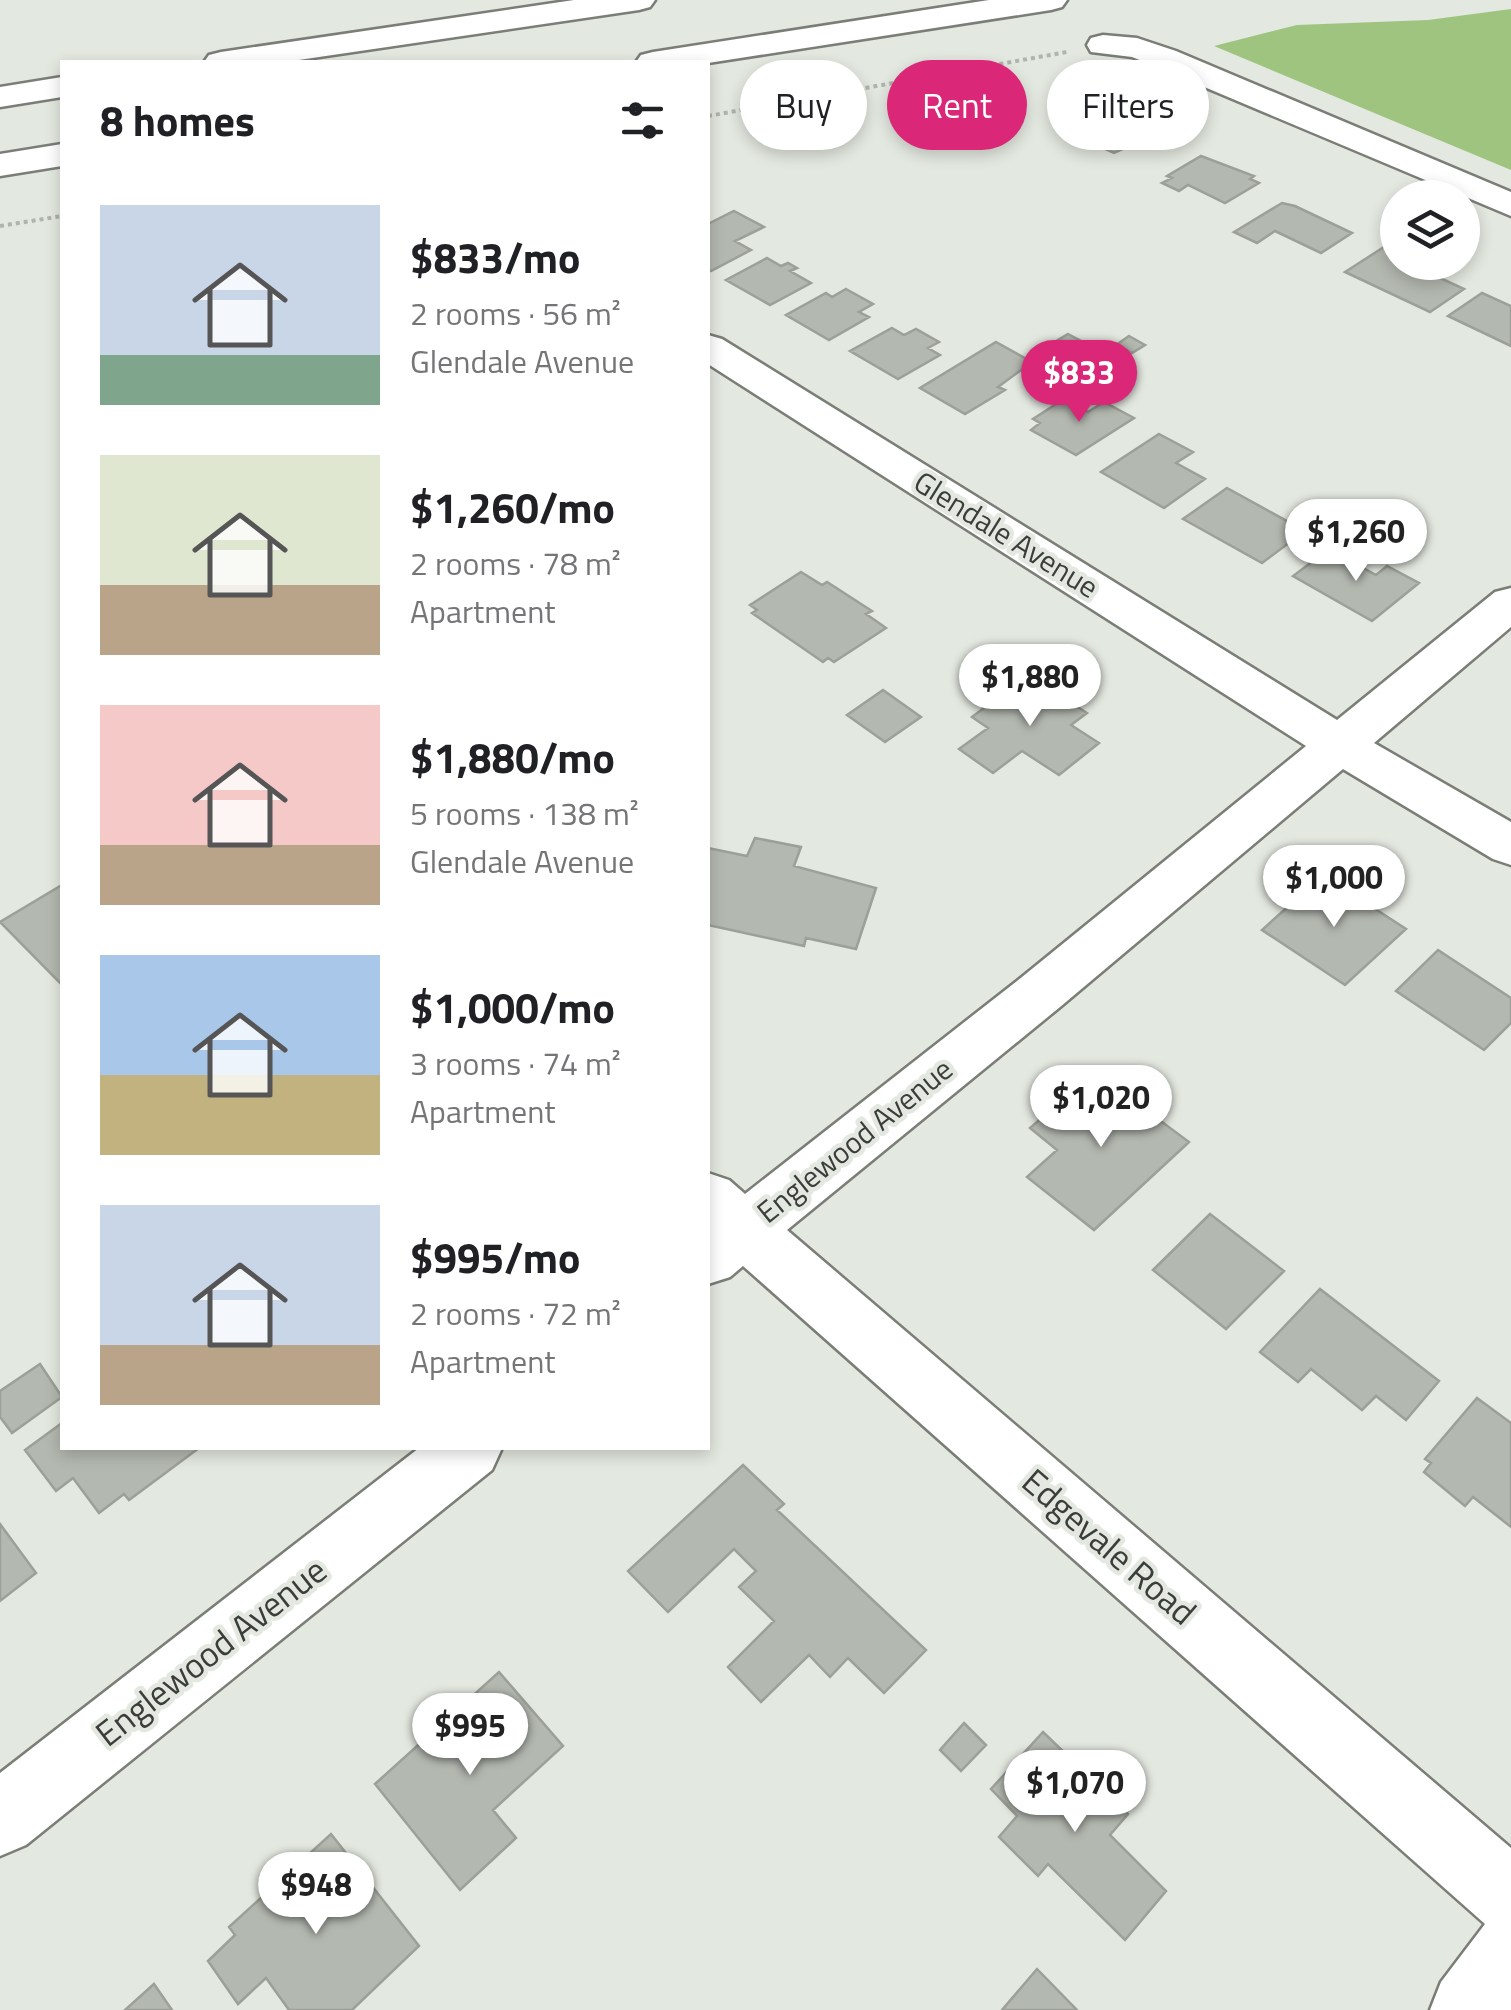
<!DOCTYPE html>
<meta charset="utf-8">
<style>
body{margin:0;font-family:"Titillium Web",sans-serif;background:#f2f2f2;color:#202124;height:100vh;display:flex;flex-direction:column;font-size:38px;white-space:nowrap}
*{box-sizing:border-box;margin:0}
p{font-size:32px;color:#757577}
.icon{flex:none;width:55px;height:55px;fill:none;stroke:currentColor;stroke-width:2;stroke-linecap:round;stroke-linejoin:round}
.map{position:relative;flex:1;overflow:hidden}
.drawer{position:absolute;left:60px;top:60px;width:650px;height:1390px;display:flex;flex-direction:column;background:#fff;border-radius:0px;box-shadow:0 5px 15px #0003}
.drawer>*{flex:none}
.top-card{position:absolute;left:740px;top:60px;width:620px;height:90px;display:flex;gap:20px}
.fabs{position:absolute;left:1380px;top:180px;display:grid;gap:20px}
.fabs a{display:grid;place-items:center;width:100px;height:100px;border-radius:50%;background:#fff;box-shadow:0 5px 15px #0003;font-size:50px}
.price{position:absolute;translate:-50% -85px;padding:0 22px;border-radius:35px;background:#fff;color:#222;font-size:32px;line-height:65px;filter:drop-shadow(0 2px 5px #0008)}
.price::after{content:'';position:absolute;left:50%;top:60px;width:30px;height:22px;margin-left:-15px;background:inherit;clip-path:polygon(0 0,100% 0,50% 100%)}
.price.active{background:#db2777;color:#fff}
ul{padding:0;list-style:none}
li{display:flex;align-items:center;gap:30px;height:250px;padding:0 40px}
li span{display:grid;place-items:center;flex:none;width:280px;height:200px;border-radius:0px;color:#555}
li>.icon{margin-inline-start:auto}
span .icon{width:120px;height:120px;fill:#fffc;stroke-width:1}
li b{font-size:42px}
h2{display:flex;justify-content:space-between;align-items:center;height:120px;padding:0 40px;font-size:42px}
.tag{padding:0 35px;border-radius:45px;background:#fff;box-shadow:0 5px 15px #0003;font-size:35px;line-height:90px}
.tag.active{background:#db2777;color:#fff}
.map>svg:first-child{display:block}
</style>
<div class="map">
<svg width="1511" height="2010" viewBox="0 0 1511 2010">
<rect width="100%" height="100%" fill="#e3e8e0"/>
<path fill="#9ec480" d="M 1511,9 L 1511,170 L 1214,46 L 1297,25 L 1428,20 Z"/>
<path fill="#b3b8b0" stroke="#9ca098" stroke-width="2.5" d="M 1099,100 L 1166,130 L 1114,153 L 1071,134 L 1094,122 L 1075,113 Z
M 1201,156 L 1254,176 L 1250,179 L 1259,183 L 1225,203 L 1188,185 L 1179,191 L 1162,183 L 1172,178 L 1167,176 Z
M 1282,203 L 1295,206 L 1352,233 L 1321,253 L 1275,231 L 1257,243 L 1234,232 Z
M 734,211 L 764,227 L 735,241 L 751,250 L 711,271 L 708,269 L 708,224 Z
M 1398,238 L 1398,262 L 1406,262 L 1464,289 L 1430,312 L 1345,272 Z
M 767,258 L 781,266 L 788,263 L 797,268 L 790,271 L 811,283 L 770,305 L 726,280 Z
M 846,289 L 873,304 L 859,312 L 869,317 L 829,340 L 786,315 L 826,293 L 832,297 Z
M 1482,293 L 1511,306 L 1511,346 L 1448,316 Z
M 892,328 L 904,335 L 916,329 L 939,342 L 928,348 L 940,355 L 898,379 L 850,351 Z
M 1068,334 L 1083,342 L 1062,354 L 1048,346 Z
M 1129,336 L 1145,345 L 1132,353 L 1116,345 Z
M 996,342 L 1032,362 L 998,387 L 1005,390 L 965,414 L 920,388 Z
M 1064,399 L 1088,412 L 1104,402 L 1134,418 L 1076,455 L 1031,430 L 1040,423 L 1033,419 Z
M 1159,434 L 1193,452 L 1176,463 L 1205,479 L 1164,508 L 1101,472 Z
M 1227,488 L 1305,531 L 1262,563 L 1183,519 Z
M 1329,549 L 1376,575 L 1387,566 L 1419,583 L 1372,621 L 1293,576 Z
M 801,572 L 822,585 L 827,582 L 872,611 L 866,614 L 886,628 L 834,662 L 828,658 L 823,662 L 752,613 L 757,610 L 750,605 Z
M 1028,675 L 1087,713 L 1071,725 L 1099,743 L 1059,775 L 1022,751 L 993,773 L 959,749 L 988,728 L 972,717 Z
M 883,690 L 921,717 L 885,742 L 847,715 Z
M 755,838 L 801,847 L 794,866 L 876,888 L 856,949 L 806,938 L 804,946 L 708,925 L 708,848 L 747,856 Z
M 1323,875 L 1406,929 L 1345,985 L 1262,930 Z
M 62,885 L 62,985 L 0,922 Z
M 1438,950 L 1511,998 L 1511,1023 L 1484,1050 L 1396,991 Z
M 1095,1072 L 1189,1142 L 1094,1230 L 1027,1177 L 1057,1150 L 1030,1128 Z
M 1210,1214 L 1284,1271 L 1226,1329 L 1153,1270 Z
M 1320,1289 L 1439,1381 L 1406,1420 L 1376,1396 L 1362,1410 L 1311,1369 L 1298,1382 L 1260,1352 Z
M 40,1364 L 62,1397 L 12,1433 L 0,1417 L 0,1391 Z
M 1477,1398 L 1511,1423 L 1511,1527 L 1473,1497 L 1465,1506 L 1424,1472 L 1431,1463 L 1425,1459 Z
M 62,1423 L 62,1448 L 199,1448 L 129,1500 L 124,1494 L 99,1513 L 73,1478 L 56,1491 L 25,1450 Z
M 743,1465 L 784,1504 L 777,1510 L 926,1650 L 884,1693 L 848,1658 L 830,1677 L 809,1655 L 761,1702 L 728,1667 L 774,1621 L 739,1587 L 756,1571 L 734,1549 L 668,1612 L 628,1571 Z
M 0,1524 L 36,1573 L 0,1601 Z
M 499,1672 L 563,1746 L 493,1810 L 516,1838 L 460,1890 L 375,1784 Z
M 964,1723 L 986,1745 L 961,1771 L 940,1750 Z
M 1043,1732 L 1128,1814 L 1110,1835 L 1166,1891 L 1125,1940 L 1048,1864 L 1038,1876 L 999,1837 L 1017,1816 L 991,1789 Z
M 331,1834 L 419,1946 L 352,2010 L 289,2010 L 266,1978 L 238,2004 L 208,1961 L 235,1935 L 229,1927 Z
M 1037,1969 L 1077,2010 L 1002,2010 Z
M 154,1984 L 172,2010 L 125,2010 Z"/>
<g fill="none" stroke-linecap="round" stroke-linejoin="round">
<defs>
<path id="street" d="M 1103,35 L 1137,38 L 1176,51 L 1511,192 L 1511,216 L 1152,65 L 1132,57 L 1091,52 L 1087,45 L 1091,38 Z
M 708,335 L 722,339 L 1337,720 L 1495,592 L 1511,588 L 1511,627 L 1374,743 L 1511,822 L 1511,865 L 1493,859 L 1343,769 L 1060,1007 L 787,1230 L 1511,1848 L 1511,2010 L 1430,2010 L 1441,1982 L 1485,1924 L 743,1266 L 730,1277 L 708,1284 L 708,1173 L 729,1180 L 745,1194 L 1022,977 L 1306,746 L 708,364 Z
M 419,1448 L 502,1448 L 492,1470 L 26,1845 L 0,1856 L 0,1773 Z"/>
<path id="highway" d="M 574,0 L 655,0 L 650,7 L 639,10 L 285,62 L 204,62 L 209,55 L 221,52 Z
M 989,0 L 1067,0 L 1062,7 L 1051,10 L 708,63 L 636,62 L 641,55 L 653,52 Z
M 62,77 L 62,97 L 0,107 L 0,87 Z
M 62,144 L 62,166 L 0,176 L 0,154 Z"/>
</defs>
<use href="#street" stroke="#7a7e77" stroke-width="5"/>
<use href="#highway" stroke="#7a7e77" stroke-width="5"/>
<path stroke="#afb4ad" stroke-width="4" stroke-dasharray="4 4" stroke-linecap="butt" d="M 708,116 L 1067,52
M 0,226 L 62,216"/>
<use href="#street" fill="#fff" fill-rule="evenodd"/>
<use href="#highway" fill="#fff" fill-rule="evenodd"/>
</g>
<g text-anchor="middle" stroke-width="9" stroke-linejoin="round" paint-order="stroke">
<g font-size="30" fill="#3b3d3a" stroke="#e3e8e0">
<text transform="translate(1006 535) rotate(32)" y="10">Glendale Avenue</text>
<text transform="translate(855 1141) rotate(-39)" y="10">Englewood Avenue</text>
</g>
<g font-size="35" fill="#3b3d3a" stroke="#e3e8e0">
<text transform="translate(1109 1547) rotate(41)" y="12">Edgevale Road</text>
<text transform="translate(211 1652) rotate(-38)" y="12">Englewood Avenue</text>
</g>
</g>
</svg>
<div class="fabs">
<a><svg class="icon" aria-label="layers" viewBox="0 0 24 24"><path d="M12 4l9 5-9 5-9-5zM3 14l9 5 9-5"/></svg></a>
</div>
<b class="price active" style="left:1079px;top:425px">$833</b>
<b class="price" style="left:1356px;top:584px">$1,260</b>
<b class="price" style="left:1030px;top:729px">$1,880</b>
<b class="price" style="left:1334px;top:930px">$1,000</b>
<b class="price" style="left:1101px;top:1150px">$1,020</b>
<b class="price" style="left:470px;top:1778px">$995</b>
<b class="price" style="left:1075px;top:1835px">$1,070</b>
<b class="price" style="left:316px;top:1937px">$948</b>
<div class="top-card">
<a class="tag">Buy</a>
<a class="tag active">Rent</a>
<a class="tag">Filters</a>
</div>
<section class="drawer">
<h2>8 homes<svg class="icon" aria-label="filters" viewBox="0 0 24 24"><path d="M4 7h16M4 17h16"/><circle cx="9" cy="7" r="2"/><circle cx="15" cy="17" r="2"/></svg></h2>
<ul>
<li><span style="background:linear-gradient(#c9d6e8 75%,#7fa58c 0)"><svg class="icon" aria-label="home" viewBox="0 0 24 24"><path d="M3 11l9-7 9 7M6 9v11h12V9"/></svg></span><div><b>$833/mo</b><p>2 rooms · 56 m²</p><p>Glendale Avenue</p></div></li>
<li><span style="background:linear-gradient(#dfe7d0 65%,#b9a48a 0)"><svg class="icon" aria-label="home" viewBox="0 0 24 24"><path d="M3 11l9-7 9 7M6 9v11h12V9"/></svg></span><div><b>$1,260/mo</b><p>2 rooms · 78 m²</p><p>Apartment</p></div></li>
<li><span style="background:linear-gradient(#f6c9c9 70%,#b9a48a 0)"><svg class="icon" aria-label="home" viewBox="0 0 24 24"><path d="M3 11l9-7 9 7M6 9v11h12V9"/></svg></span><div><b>$1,880/mo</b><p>5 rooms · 138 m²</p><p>Glendale Avenue</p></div></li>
<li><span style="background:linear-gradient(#a9c7e8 60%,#c2b280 0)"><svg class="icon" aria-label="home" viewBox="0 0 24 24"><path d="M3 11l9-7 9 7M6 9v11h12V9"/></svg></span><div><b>$1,000/mo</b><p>3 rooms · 74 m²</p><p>Apartment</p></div></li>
<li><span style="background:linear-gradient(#c9d6e8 70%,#b9a48a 0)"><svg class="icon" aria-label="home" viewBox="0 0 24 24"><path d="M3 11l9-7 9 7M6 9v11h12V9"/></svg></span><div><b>$995/mo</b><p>2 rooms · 72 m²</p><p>Apartment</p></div></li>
</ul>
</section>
</div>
